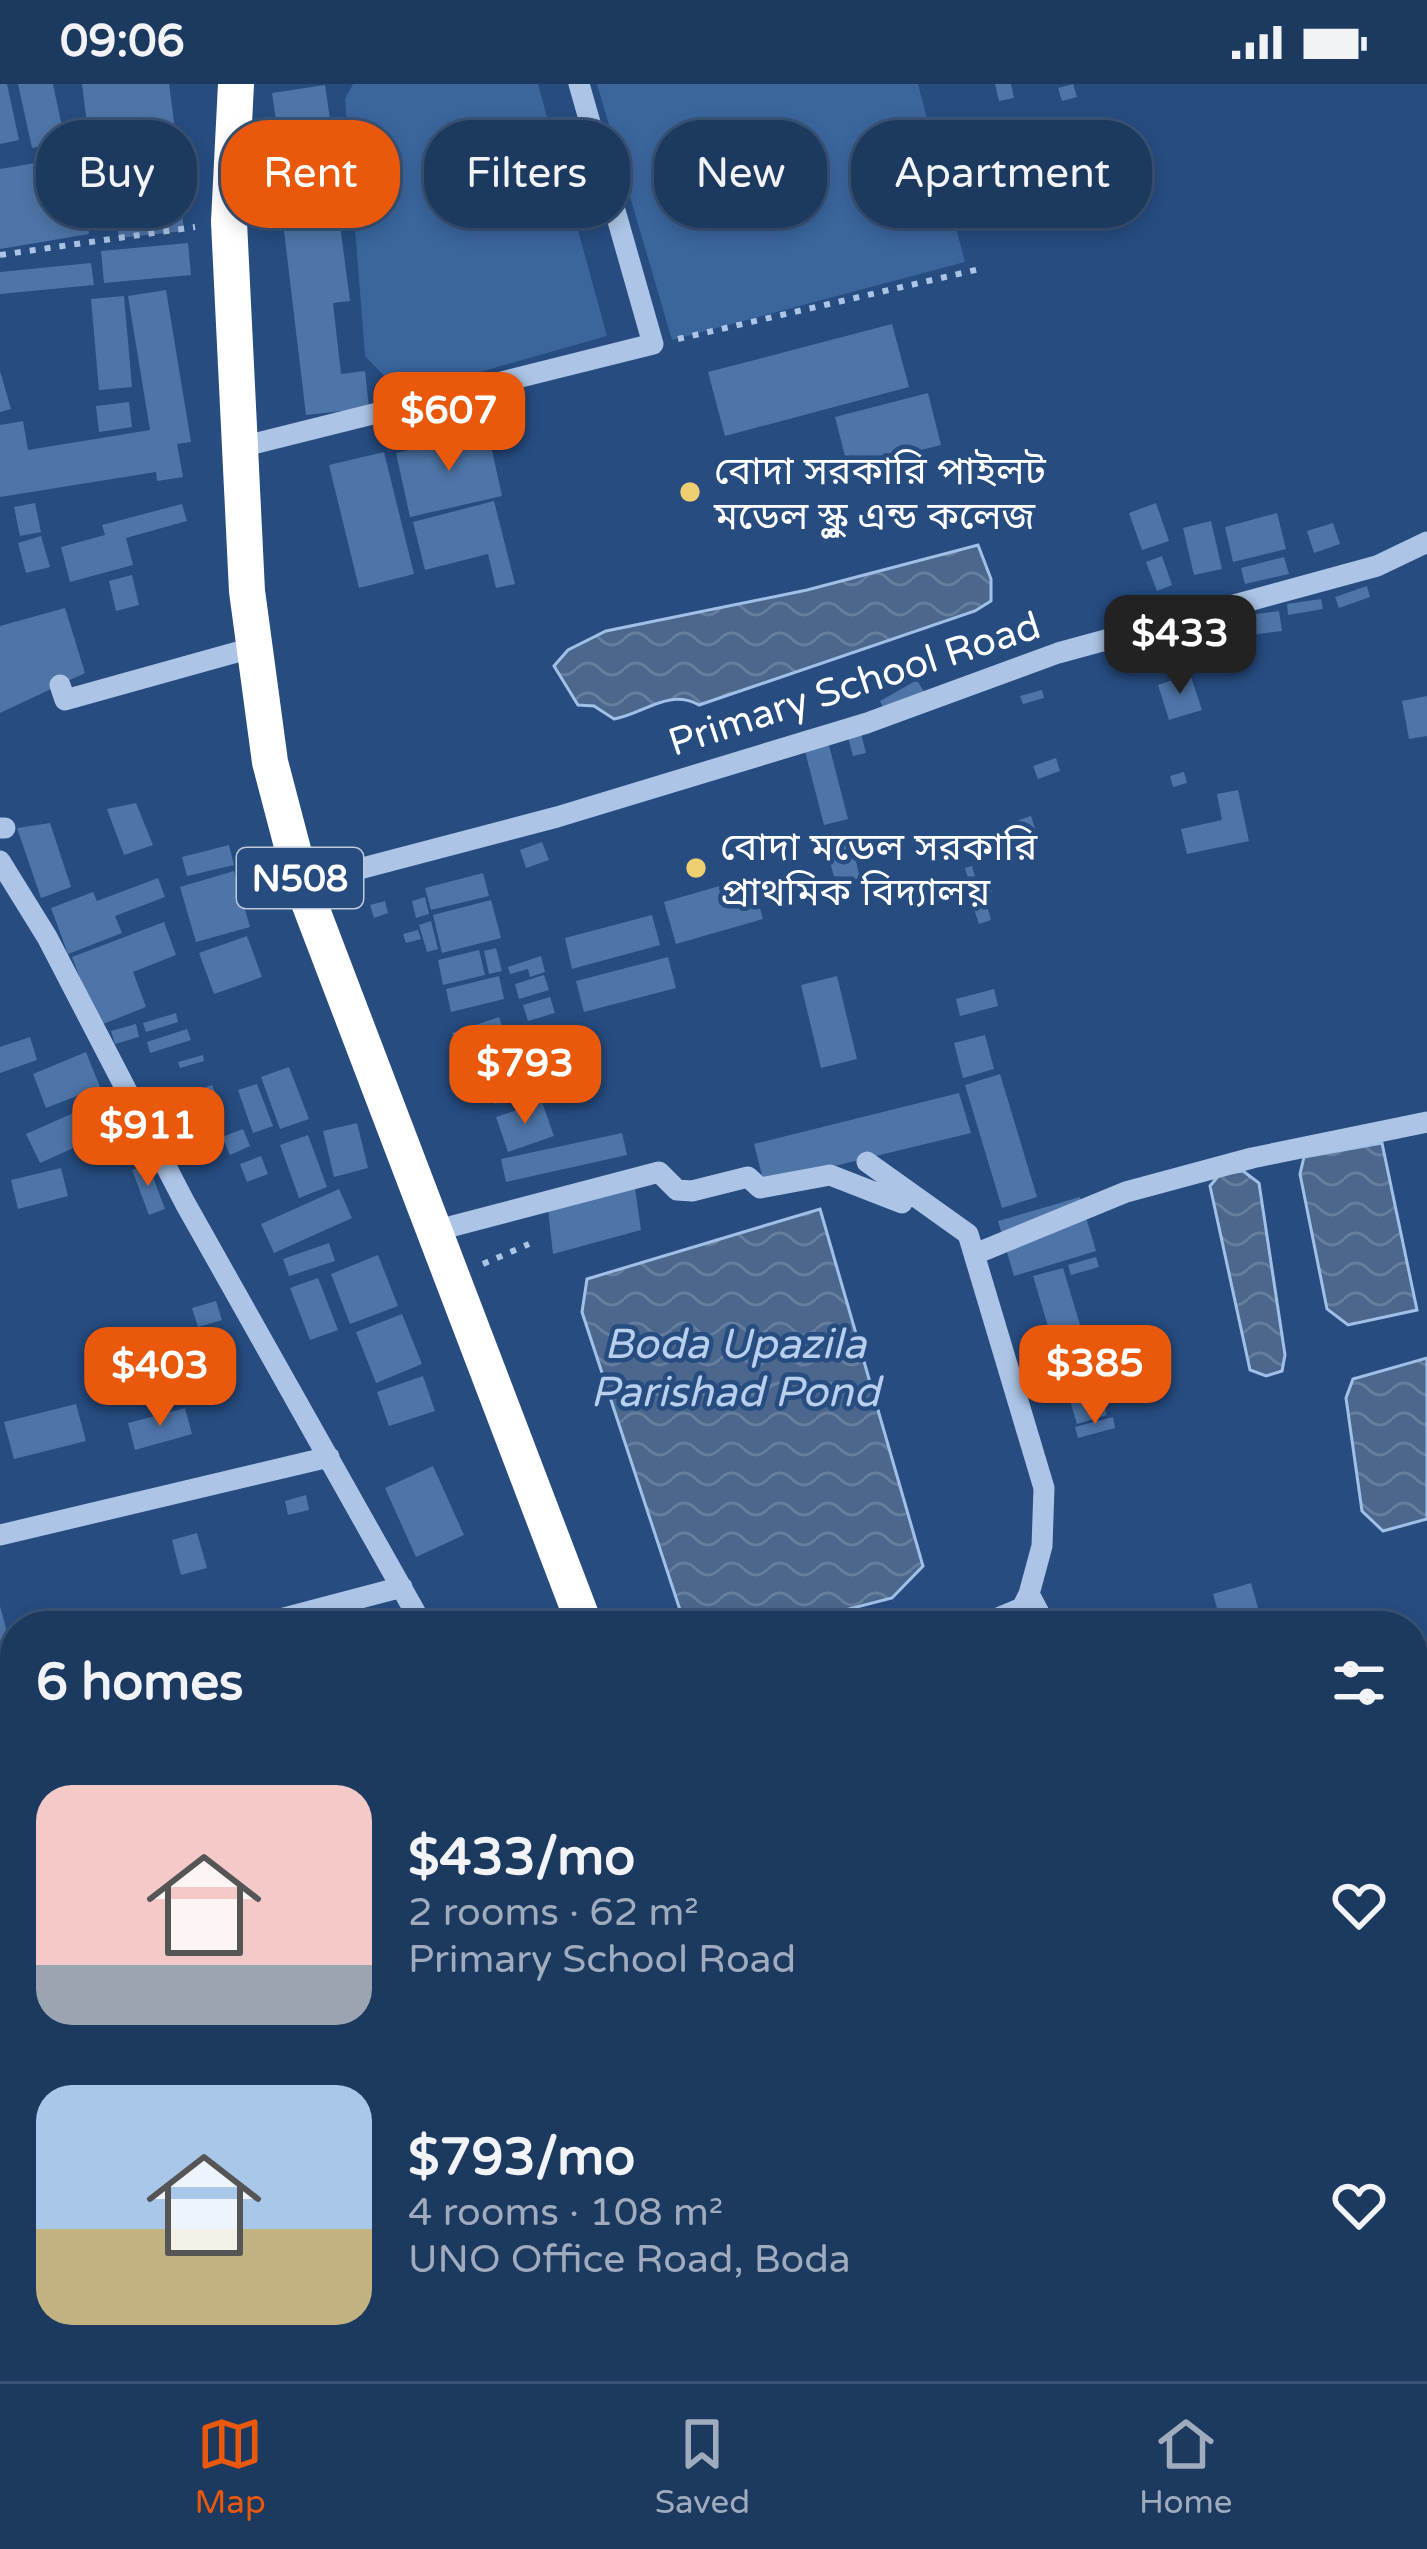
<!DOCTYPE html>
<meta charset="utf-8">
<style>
body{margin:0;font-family:"Varela Round","Noto Sans Bengali",sans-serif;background:#294469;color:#f1f3f6;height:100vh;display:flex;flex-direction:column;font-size:45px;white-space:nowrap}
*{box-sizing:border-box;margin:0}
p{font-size:39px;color:#a0acbd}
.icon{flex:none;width:66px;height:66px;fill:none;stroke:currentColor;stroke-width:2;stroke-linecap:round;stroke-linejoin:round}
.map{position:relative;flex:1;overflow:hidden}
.drawer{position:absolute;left:0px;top:1527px;width:1428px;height:771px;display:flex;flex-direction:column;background:#1c3960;border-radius:48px 48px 0 0;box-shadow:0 6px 18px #0003,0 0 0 3px #3a5375}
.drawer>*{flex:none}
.guide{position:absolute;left:36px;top:36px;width:1356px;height:108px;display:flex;gap:24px}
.price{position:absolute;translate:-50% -102px;padding:0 27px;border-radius:24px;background:#ea580c;color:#fff;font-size:39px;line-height:78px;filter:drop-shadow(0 3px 6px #0008)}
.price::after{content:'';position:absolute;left:50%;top:72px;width:36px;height:27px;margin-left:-18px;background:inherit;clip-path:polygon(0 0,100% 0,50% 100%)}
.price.active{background:#222;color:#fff}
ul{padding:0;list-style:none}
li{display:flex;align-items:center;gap:36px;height:300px;padding:0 36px}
li span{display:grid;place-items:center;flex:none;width:336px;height:240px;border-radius:36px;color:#555}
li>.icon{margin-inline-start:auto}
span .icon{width:144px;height:144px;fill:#fffc;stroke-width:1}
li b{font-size:51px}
h2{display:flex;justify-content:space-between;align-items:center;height:144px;padding:0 36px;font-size:51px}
.tag{padding:0 42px;border-radius:48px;background:#1c3960;box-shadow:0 6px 18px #0003,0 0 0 3px #3a5375;font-size:42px;line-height:108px}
.tag.active{background:#ea580c;color:#fff}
.status{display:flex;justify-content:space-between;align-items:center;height:84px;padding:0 60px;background:#1c3960;direction:ltr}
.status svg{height:33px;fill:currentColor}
.dock{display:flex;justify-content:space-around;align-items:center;height:168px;border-top:3px solid #3a5375;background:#1c3960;font-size:33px;color:#a0acbd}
.dock a{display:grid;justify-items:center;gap:6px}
.dock .active{color:#ea580c}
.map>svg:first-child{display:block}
</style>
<div class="status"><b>09:06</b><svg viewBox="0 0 49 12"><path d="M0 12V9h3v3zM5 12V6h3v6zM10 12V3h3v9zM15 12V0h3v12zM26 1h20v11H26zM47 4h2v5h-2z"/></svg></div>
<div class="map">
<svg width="1427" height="2297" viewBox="0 0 1427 2297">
<defs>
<pattern id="water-waves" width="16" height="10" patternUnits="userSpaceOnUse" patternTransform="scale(3)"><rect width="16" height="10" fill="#4b678d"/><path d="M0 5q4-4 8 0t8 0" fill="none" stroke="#667e9e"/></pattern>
</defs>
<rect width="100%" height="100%" fill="#264c80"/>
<path fill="#3a659d" d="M 353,0 L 538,0 L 607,252 L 402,310 L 365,272 L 345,15 Z
M 597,0 L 918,0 L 965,178 L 672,256 Z"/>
<path fill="url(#water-waves)" stroke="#a1c0e7" stroke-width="3" d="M 978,461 L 991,495 L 991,517 L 975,527 L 699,621 C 668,604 644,630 614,635 L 594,622 L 578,621 L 554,582 L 568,566 L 606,547 L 807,506 Z
M 1382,1059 L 1417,1226 L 1348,1241 L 1327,1225 L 1300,1090 L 1304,1073 Z
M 1243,1087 L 1259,1099 L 1285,1271 L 1282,1287 L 1266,1292 L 1250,1286 L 1210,1102 L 1220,1090 Z
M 820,1125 L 923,1482 L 892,1514 L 783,1542 L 694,1542 L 683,1535 L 582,1228 L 587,1195 Z
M 1427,1274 L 1427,1435 L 1383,1447 L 1362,1427 L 1346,1314 L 1353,1295 Z
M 1427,1843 L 1427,2226 L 1413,2231 L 1413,1845 Z"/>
<path fill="#4e75a8" d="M 0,0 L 7,0 L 19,56 L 0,60 Z
M 18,0 L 53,0 L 65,57 L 32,64 Z
M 82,0 L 169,0 L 175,45 L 89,56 Z
M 995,0 L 1011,0 L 1014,14 L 999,17 Z
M 1073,0 L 1077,13 L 1062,17 L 1058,4 Z
M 325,1 L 332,49 L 279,57 L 272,9 Z
M 175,57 L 184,147 L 119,154 L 116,125 L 129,124 L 127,107 L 87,112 L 83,66 Z
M 76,72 L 89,150 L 0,165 L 0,85 Z
M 331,73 L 350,217 L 333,219 L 341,290 L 365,287 L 369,324 L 306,331 L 276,80 Z
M 1008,108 L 1011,123 L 983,128 L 980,113 Z
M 961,122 L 963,132 L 931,136 L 929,127 Z
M 188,159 L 191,191 L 104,199 L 101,167 Z
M 91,179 L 94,201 L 0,210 L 0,188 Z
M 166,206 L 191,358 L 177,360 L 183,393 L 157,397 L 156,388 L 0,413 L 0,341 L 23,337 L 28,366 L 150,346 L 128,212 Z
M 124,212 L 132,303 L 99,306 L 91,215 Z
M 892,240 L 909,303 L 725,352 L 708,288 Z
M 0,287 L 11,325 L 0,328 Z
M 928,309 L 941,361 L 848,384 L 835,333 Z
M 129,318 L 132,343 L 99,348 L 96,322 Z
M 488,348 L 502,412 L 410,433 L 396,369 Z
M 384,368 L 414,490 L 359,504 L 329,381 Z
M 494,417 L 515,500 L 496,504 L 488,470 L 425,486 L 413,438 Z
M 35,419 L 41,448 L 20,452 L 14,423 Z
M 1156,419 L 1169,457 L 1142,466 L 1129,429 Z
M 182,420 L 187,437 L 126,454 L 133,481 L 70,498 L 61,463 L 105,451 L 102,441 Z
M 1277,429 L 1286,465 L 1233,478 L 1225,443 Z
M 1211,437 L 1222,485 L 1194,491 L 1183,444 Z
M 1333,439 L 1340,460 L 1314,469 L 1307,447 Z
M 41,452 L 50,483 L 26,489 L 18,459 Z
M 1162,472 L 1172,501 L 1157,507 L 1146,478 Z
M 1284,473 L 1289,490 L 1245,500 L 1241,484 Z
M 132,491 L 139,521 L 116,527 L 109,497 Z
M 1367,502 L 1370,513 L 1339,524 L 1335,513 Z
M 1321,515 L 1323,525 L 1288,531 L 1287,520 Z
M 65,524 L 85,589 L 0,629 L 0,542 Z
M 1279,527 L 1282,547 L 1243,552 L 1240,532 Z
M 1154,543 L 1168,580 L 1151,586 L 1136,550 Z
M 1190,590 L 1202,626 L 1169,636 L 1158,601 Z
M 917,596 L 927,613 L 889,635 L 880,617 Z
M 1042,606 L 1044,614 L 1023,620 L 1020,612 Z
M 1427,612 L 1427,652 L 1409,655 L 1402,617 Z
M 859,641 L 866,669 L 853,672 L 846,645 Z
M 824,642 L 848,735 L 824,741 L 800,648 Z
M 1056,674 L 1060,687 L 1038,695 L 1033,682 Z
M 1184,688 L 1187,699 L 1173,703 L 1170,692 Z
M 1238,706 L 1249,757 L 1187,770 L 1181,745 L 1222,736 L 1217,710 Z
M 136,719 L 153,761 L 124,771 L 107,725 Z
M 1031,732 L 1037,750 L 1014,758 L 1007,740 Z
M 50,739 L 71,803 L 41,814 L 17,744 Z
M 850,753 L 860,794 L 836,800 L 825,760 Z
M 542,758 L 549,776 L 526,784 L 520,766 Z
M 229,761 L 234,781 L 187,792 L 182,773 Z
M 972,782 L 978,803 L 989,800 L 992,808 L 973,814 L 965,784 Z
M 234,787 L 250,843 L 196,858 L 180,803 Z
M 483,789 L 489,812 L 431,826 L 425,804 Z
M 751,793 L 763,835 L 676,860 L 664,818 Z
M 158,794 L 165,813 L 115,832 L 122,849 L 68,870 L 51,824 L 93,808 L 97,817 Z
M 425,813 L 429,830 L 416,834 L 412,817 Z
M 491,816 L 501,854 L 442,869 L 433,831 Z
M 385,817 L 388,829 L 374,834 L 370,821 Z
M 986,818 L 991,836 L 979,840 L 973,822 Z
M 652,831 L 660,861 L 572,885 L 565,854 Z
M 431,837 L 438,865 L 427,868 L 419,841 Z
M 164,838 L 176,871 L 133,888 L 146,923 L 98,942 L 72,873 Z
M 418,846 L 421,855 L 406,859 L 403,850 Z
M 247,852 L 262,893 L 214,910 L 199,869 Z
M 496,864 L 502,887 L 489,890 L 484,867 Z
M 479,866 L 485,891 L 443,901 L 438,876 Z
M 541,872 L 545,888 L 530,893 L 528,885 L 510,890 L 508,883 Z
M 668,873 L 676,904 L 584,928 L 576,897 Z
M 544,891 L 549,906 L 519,915 L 515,900 Z
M 499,892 L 504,915 L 451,928 L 446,905 Z
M 837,892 L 857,975 L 821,984 L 801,901 Z
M 994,905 L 998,922 L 960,932 L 956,915 Z
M 550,913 L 555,929 L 528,937 L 523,921 Z
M 176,929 L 178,938 L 146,948 L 143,939 Z
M 499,933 L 510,967 L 464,983 L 452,949 Z
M 136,940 L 139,953 L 115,960 L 111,947 Z
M 187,945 L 191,956 L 150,969 L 147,958 Z
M 985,951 L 994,985 L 963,994 L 954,959 Z
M 30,953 L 37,976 L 0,989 L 0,963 Z
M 86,968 L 100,1003 L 46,1024 L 33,990 Z
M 529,970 L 541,1005 L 495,1020 L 483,986 Z
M 203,971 L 204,977 L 180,984 L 178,978 Z
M 289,983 L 309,1035 L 280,1045 L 261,993 Z
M 1000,990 L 1037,1113 L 1002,1124 L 965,1001 Z
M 257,1000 L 273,1042 L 253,1049 L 238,1006 Z
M 212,1001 L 219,1018 L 198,1026 L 191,1009 Z
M 959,1009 L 971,1049 L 764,1099 L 754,1060 Z
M 188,1013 L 207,1065 L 179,1076 L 159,1024 Z
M 105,1015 L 118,1044 L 40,1079 L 26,1050 Z
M 542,1018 L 554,1052 L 508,1068 L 496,1033 Z
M 357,1039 L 368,1084 L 334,1093 L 323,1047 Z
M 243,1045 L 250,1062 L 230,1071 L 222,1053 Z
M 131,1047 L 142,1070 L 128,1077 L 117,1054 Z
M 622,1049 L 627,1071 L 506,1098 L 501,1075 Z
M 308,1051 L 327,1103 L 299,1114 L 280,1061 Z
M 261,1072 L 268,1090 L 247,1098 L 240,1080 Z
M 148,1080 L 165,1125 L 149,1131 L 132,1086 Z
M 61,1084 L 68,1112 L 18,1125 L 11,1096 Z
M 635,1104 L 641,1146 L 553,1170 L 548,1125 Z
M 339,1105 L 352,1134 L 274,1169 L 261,1140 Z
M 1080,1113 L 1096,1167 L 1014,1192 L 998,1137 Z
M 329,1159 L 335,1177 L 289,1192 L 283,1175 Z
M 378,1171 L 398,1222 L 350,1240 L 331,1190 Z
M 1096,1173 L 1099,1183 L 1071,1191 L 1068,1181 Z
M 1063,1184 L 1107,1331 L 1077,1340 L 1033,1192 Z
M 318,1194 L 338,1246 L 310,1256 L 290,1204 Z
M 216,1217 L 222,1236 L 198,1243 L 192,1224 Z
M 402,1230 L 422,1280 L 376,1299 L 356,1248 Z
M 1055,1281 L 1060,1297 L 1037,1304 L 1032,1287 Z
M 423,1292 L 435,1327 L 389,1342 L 377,1308 Z
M 76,1320 L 86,1357 L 14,1375 L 4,1338 Z
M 185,1324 L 192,1350 L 135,1366 L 128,1339 Z
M 1113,1333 L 1115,1344 L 1078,1354 L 1075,1343 Z
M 433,1382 L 464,1451 L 416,1473 L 385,1404 Z
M 306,1411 L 309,1426 L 288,1431 L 285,1417 Z
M 197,1449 L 207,1484 L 181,1491 L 172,1456 Z
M 1251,1499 L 1263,1542 L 1222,1542 L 1213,1510 Z
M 0,1522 L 12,1566 L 0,1569 Z
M 1418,1671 L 1427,1704 L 1413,1708 L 1413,1672 Z
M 7,1951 L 15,1975 L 15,2040 L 0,2045 L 0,1953 Z
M 1,2213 L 15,2283 L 25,2284 L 0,2291 Z
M 216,2283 L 232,2283 L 236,2297 L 187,2297 L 186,2292 Z
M 174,2287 L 177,2297 L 144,2297 L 144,2296 Z"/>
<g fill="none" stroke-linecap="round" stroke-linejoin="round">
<path stroke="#acc5e6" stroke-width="6" stroke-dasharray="6 9" stroke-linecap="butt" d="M 0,171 L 195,143
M 678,255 L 984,184
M 483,1180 L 529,1160"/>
<path stroke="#acc5e6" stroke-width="21" d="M 241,363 L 653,260 L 579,0
M 60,601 L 65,616 L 248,565
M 0,744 L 5,744
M 0,777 L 47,853 L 185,1119 L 423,1542
M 302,800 L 557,733 L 867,639 L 1058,569 L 1377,482 L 1427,458
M 867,1078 L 968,1150 L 1044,1404 L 1042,1462 L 1029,1510 L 1046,1542
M 434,1147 L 659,1088 L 677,1106 L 692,1107 L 748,1093 L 760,1104 L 830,1091 L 902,1119
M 975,1170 L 1126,1108 L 1252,1074 L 1427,1038
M 0,1451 L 329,1373
M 253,1542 L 402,1503
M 979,1542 L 1022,1524 L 1029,1510
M 1413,1786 L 1427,1784
M 0,2234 L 15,2231
M 825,2283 L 833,2297
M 1294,2283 L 1297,2297"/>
<path stroke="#fff" stroke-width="36" d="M 236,0 L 229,138 L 247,507 L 270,678 L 302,800 L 585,1542
M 890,2283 L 897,2297"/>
</g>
<g fill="#efcd71" stroke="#264c80" stroke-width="4.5">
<circle cx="690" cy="408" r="12"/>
<circle cx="696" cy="784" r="12"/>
</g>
<g text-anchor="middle" stroke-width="9" stroke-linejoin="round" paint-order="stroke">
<rect fill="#264c80" stroke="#bec9d9" stroke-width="3" x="237" y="764" width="126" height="60" rx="9"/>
<g font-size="36" font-weight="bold" fill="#fff">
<text x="300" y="807">N508</text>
</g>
<g font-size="39" fill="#fff" stroke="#264c80" text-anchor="start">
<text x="714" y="400">বোদা সরকারি পাইলট<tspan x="714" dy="45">মডেল স্কুল এন্ড কলেজ</tspan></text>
<text x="720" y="776">বোদা মডেল সরকারি<tspan x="720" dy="45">প্রাথমিক বিদ্যালয়</tspan></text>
</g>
<g font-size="39" fill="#fff" stroke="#264c80">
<text transform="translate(854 599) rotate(-18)" y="14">Primary School Road</text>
</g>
<g font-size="42" font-style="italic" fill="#b8cfee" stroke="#264c80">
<text x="735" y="1274">Boda Upazila<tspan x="735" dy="48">Parishad Pond</tspan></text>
</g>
</g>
</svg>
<b class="price" style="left:449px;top:390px">$607</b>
<b class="price active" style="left:1180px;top:613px">$433</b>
<b class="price" style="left:525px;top:1043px">$793</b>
<b class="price" style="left:148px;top:1105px">$911</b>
<b class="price" style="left:1095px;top:1343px">$385</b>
<b class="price" style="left:160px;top:1345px">$403</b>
<div class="guide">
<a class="tag">Buy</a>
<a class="tag active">Rent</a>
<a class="tag">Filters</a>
<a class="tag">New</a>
<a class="tag">Apartment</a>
</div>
<section class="drawer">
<h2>6 homes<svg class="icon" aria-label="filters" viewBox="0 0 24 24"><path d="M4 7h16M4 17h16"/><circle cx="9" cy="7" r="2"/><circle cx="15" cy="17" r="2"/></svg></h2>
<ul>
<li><span style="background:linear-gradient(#f6c9c9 75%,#9aa5b1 0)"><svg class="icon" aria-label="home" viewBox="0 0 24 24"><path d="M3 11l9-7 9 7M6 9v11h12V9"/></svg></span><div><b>$433/mo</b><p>2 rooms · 62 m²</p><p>Primary School Road</p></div><svg class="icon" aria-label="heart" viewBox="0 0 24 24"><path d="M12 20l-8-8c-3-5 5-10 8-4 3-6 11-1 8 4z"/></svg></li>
<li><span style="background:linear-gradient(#a9c7e8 60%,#c2b280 0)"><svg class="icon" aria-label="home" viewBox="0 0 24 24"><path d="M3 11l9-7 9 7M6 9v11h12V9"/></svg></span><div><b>$793/mo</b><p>4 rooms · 108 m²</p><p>UNO Office Road, Boda</p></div><svg class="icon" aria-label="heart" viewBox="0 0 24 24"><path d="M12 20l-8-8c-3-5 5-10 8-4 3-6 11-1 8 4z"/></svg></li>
</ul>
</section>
</div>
<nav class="dock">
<a class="active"><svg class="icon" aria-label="map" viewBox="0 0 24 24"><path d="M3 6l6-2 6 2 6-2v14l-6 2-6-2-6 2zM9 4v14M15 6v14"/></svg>Map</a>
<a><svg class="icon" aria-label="saved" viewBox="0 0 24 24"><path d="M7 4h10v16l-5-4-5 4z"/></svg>Saved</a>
<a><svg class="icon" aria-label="home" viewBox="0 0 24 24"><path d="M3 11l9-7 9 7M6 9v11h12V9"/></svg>Home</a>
</nav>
